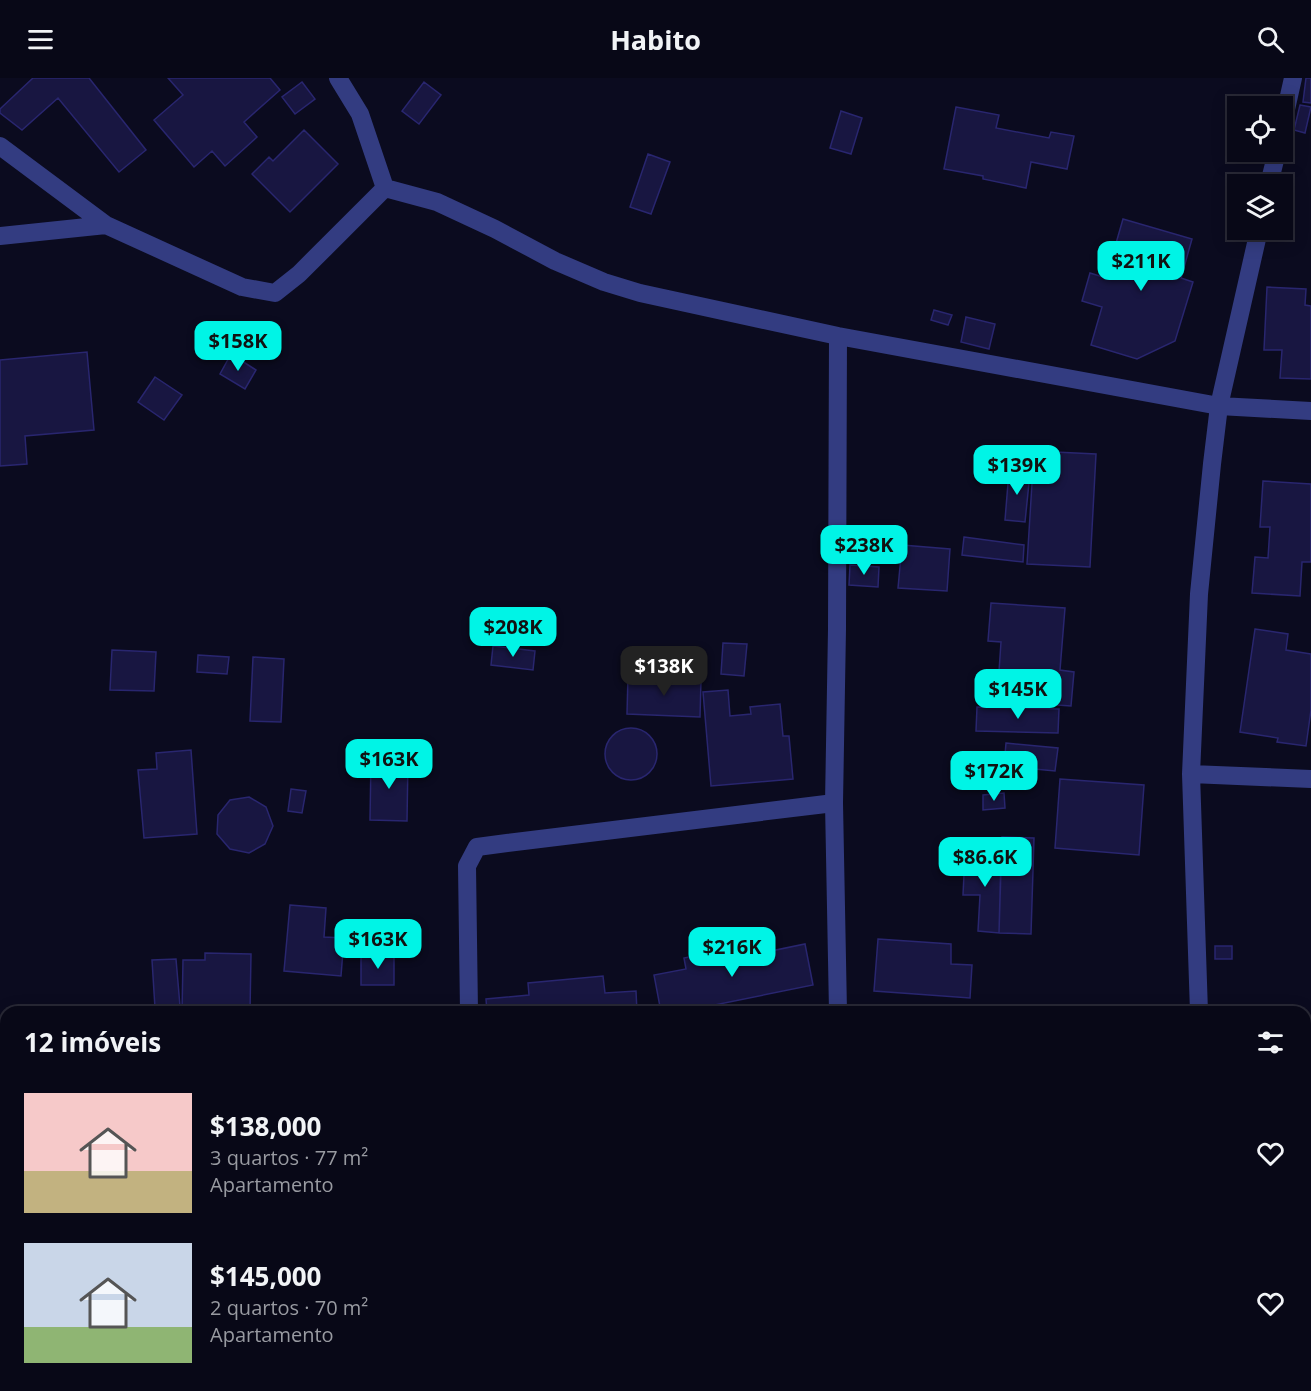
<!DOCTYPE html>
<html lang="pt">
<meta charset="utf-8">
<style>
body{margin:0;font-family:"Open Sans",sans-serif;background:#111120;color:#f1f3f6;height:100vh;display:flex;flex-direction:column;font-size:22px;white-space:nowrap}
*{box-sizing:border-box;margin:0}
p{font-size:20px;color:#989aa1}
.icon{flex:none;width:33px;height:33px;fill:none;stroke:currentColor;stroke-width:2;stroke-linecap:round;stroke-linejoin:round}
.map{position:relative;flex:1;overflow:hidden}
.details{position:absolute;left:0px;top:928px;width:1311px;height:386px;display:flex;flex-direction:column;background:#080817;border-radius:18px 18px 0 0;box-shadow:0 3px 15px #0003,0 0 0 2px #292936}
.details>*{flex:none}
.fabs{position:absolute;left:1227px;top:18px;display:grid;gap:12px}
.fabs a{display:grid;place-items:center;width:66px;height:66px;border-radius:0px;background:#080817;box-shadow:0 3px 15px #0003,0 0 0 2px #292936;font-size:30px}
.price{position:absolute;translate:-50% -51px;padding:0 14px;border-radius:12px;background:#00f4e6;color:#111;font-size:20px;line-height:39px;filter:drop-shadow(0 2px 3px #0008)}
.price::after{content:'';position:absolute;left:50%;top:36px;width:18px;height:14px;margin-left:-9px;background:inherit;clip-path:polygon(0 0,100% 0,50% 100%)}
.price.current{background:#222;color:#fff}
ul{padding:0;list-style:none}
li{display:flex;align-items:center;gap:18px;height:150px;padding:0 24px}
li span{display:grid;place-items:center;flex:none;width:168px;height:120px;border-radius:0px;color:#555}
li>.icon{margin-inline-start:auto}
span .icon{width:72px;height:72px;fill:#fffc;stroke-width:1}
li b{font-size:26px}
h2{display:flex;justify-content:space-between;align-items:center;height:72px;padding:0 24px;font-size:26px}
header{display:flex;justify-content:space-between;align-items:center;height:78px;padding:0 24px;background:#080817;font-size:27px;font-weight:700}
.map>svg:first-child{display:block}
</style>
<header><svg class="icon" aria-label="menu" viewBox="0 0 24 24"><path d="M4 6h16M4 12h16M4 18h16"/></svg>Habito<svg class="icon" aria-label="search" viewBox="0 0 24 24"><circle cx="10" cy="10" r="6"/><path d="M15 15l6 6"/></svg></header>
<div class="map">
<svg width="1311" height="1313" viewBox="0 0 1311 1313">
<rect width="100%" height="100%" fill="#0b0b1f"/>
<path fill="#181641" stroke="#29266f" stroke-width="1.5" d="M 33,0 L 89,0 L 146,72 L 119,94 L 58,20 L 22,52 L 0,35 L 0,31 Z
M 168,0 L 270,0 L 280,12 L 244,44 L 257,59 L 225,88 L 212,73 L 194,89 L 154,42 L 183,17 Z
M 1306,0 L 1311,0 L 1311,25 L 1303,24 Z
M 302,4 L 315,21 L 295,36 L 282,19 Z
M 424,4 L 441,17 L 419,46 L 402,33 Z
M 1300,27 L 1311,29 L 1305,55 L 1294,52 Z
M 956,29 L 999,37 L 996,50 L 1049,60 L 1051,54 L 1074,58 L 1067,91 L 1031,84 L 1026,110 L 983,101 L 983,98 L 944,91 Z
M 841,33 L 862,40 L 851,76 L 830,70 Z
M 304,52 L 338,86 L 290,134 L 252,96 L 269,79 L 273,83 Z
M 648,76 L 670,84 L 651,136 L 630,129 Z
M 1123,141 L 1192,161 L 1181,200 L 1193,204 L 1175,263 L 1137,281 L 1091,267 L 1102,229 L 1082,223 L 1090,195 L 1106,200 Z
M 1267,209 L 1306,211 L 1305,227 L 1311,228 L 1311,301 L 1280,300 L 1282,272 L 1264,272 Z
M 934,232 L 952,237 L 948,247 L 931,242 Z
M 966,239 L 995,246 L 989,271 L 961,264 Z
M 87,274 L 94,352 L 25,358 L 27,386 L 0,388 L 0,282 Z
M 231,276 L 256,292 L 245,311 L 220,296 Z
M 155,299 L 182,317 L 164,342 L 138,324 Z
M 1034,373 L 1096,376 L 1090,489 L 1027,486 Z
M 1009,393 L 1030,395 L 1025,444 L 1005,442 Z
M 1263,403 L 1311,406 L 1311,484 L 1302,484 L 1300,518 L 1252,515 L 1255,479 L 1268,480 L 1270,449 L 1260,449 Z
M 964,459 L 1024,467 L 1023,484 L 962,477 Z
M 902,467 L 950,471 L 947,513 L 898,510 Z
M 850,487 L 879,489 L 878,509 L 849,507 Z
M 991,525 L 1065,530 L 1060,592 L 1074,594 L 1071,628 L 997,623 L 1001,564 L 988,563 Z
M 1255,551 L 1288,556 L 1286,572 L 1311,576 L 1311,632 L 1306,668 L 1277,664 L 1278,660 L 1240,654 Z
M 723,565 L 747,566 L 744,598 L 721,596 Z
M 493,568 L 535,573 L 533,592 L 491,587 Z
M 112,572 L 156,574 L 154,613 L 110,612 Z
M 198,577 L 229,579 L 227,596 L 197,594 Z
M 253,579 L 284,581 L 281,644 L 250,643 Z
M 628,598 L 701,602 L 700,639 L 627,636 Z
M 728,612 L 730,638 L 751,636 L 750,629 L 780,626 L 783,658 L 789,658 L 793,701 L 711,708 L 703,614 Z
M 977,629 L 1059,631 L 1058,655 L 976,653 Z
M605 676a26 26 0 1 1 52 0a26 26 0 1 1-52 0Z
M 1006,665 L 1058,670 L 1055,693 L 1004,688 Z
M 191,672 L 197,756 L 144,760 L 138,692 L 157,691 L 156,675 Z
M 371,682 L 408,682 L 407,743 L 370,742 Z
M 1004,691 L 1025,693 L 1023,711 L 1002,708 Z
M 1060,701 L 1144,707 L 1139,777 L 1055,770 Z
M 291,711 L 306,713 L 302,735 L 288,733 Z
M 1004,715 L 1005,730 L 983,732 L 983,717 Z
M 249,719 L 266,729 L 273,748 L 265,766 L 249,775 L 230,771 L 217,756 L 218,737 L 230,722 Z
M 1002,759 L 1034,760 L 1031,856 L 999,855 Z
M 965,776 L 1001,778 L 999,855 L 978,853 L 980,817 L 963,817 Z
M 290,827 L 326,830 L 324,859 L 344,860 L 341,898 L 284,893 Z
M 878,861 L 951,866 L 951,886 L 972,887 L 970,920 L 874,913 Z
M 805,866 L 813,907 L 680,934 L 661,934 L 654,897 L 686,891 L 684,880 L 740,868 L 742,879 Z
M 1215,868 L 1232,868 L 1232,881 L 1215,881 Z
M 205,875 L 251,876 L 250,934 L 182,934 L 183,882 L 205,882 Z
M 361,877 L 394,877 L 394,907 L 361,907 Z
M 176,881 L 180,928 L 155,930 L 152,882 Z
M 603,898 L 605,915 L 636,913 L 637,934 L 487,934 L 486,921 L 529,917 L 528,905 Z
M 0,998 L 6,998 L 6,1020 L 0,1020 Z
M 6,1102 L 6,1132 L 0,1132 L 0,1103 Z
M 10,1308 L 66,1308 L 66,1313 L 10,1313 Z
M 172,1308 L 250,1308 L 250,1313 L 172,1313 Z
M 260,1308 L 333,1308 L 333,1313 L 260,1313 Z
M 661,1308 L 681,1308 L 681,1313 L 661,1313 Z
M 750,1308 L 807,1308 L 807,1313 L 750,1313 Z
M 913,1308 L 982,1308 L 982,1313 L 912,1313 Z
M 1010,1308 L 1044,1308 L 1044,1313 L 1009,1313 Z"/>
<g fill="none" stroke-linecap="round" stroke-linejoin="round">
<path stroke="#333c81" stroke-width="18" d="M 338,0 L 360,36 L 385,110 L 437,124 L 495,151 L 555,183 L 604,204 L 640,215 L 838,258 L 1219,328 L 1311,333
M 1282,49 L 1293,0
M 0,68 L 106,147 L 242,209 L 275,215 L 299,196 L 385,110
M 1269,106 L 1277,74
M 0,158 L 106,147
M 838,258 L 837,551 L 834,725 L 838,934
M 1191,696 L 1311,701
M 469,934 L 467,788 L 477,769 L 507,765 L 834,725
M 1199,934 L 1191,696 L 1199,516 L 1212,386 L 1219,328 L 1259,152
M 1305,1079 L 1311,1079
M 0,1177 L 6,1177
M 847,1308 L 848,1313
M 1199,1308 L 1200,1313"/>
</g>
</svg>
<div class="fabs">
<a><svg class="icon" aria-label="locate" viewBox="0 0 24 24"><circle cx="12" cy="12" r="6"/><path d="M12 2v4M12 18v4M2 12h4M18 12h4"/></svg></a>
<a><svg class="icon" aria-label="layers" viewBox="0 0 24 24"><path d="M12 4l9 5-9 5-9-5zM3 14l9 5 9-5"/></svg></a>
</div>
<b class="price" style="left:1141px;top:214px">$211K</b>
<b class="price" style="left:238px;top:294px">$158K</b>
<b class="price" style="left:1017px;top:418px">$139K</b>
<b class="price" style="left:864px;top:498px">$238K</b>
<b class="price" style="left:513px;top:580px">$208K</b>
<b class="price current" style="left:664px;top:619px">$138K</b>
<b class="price" style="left:1018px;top:642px">$145K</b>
<b class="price" style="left:389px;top:712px">$163K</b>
<b class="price" style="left:994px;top:724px">$172K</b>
<b class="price" style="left:985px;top:810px">$86.6K</b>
<b class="price" style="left:378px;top:892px">$163K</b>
<b class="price" style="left:732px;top:900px">$216K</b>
<section class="details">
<h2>12 imóveis<svg class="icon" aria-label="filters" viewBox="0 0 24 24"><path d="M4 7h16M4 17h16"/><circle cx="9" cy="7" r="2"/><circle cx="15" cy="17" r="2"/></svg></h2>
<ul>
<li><span style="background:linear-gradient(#f6c9c9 65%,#c2b280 0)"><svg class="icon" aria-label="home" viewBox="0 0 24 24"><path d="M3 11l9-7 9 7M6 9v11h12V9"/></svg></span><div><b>$138,000</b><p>3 quartos · 77 m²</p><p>Apartamento</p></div><svg class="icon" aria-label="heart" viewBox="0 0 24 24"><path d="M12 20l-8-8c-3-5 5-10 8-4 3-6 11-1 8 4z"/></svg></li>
<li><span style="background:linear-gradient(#c9d6e8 70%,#8fb573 0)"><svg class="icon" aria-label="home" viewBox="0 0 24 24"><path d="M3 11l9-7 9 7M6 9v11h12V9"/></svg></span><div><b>$145,000</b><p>2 quartos · 70 m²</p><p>Apartamento</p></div><svg class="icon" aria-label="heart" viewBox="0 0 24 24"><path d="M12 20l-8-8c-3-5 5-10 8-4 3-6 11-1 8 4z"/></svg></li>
</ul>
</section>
</div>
